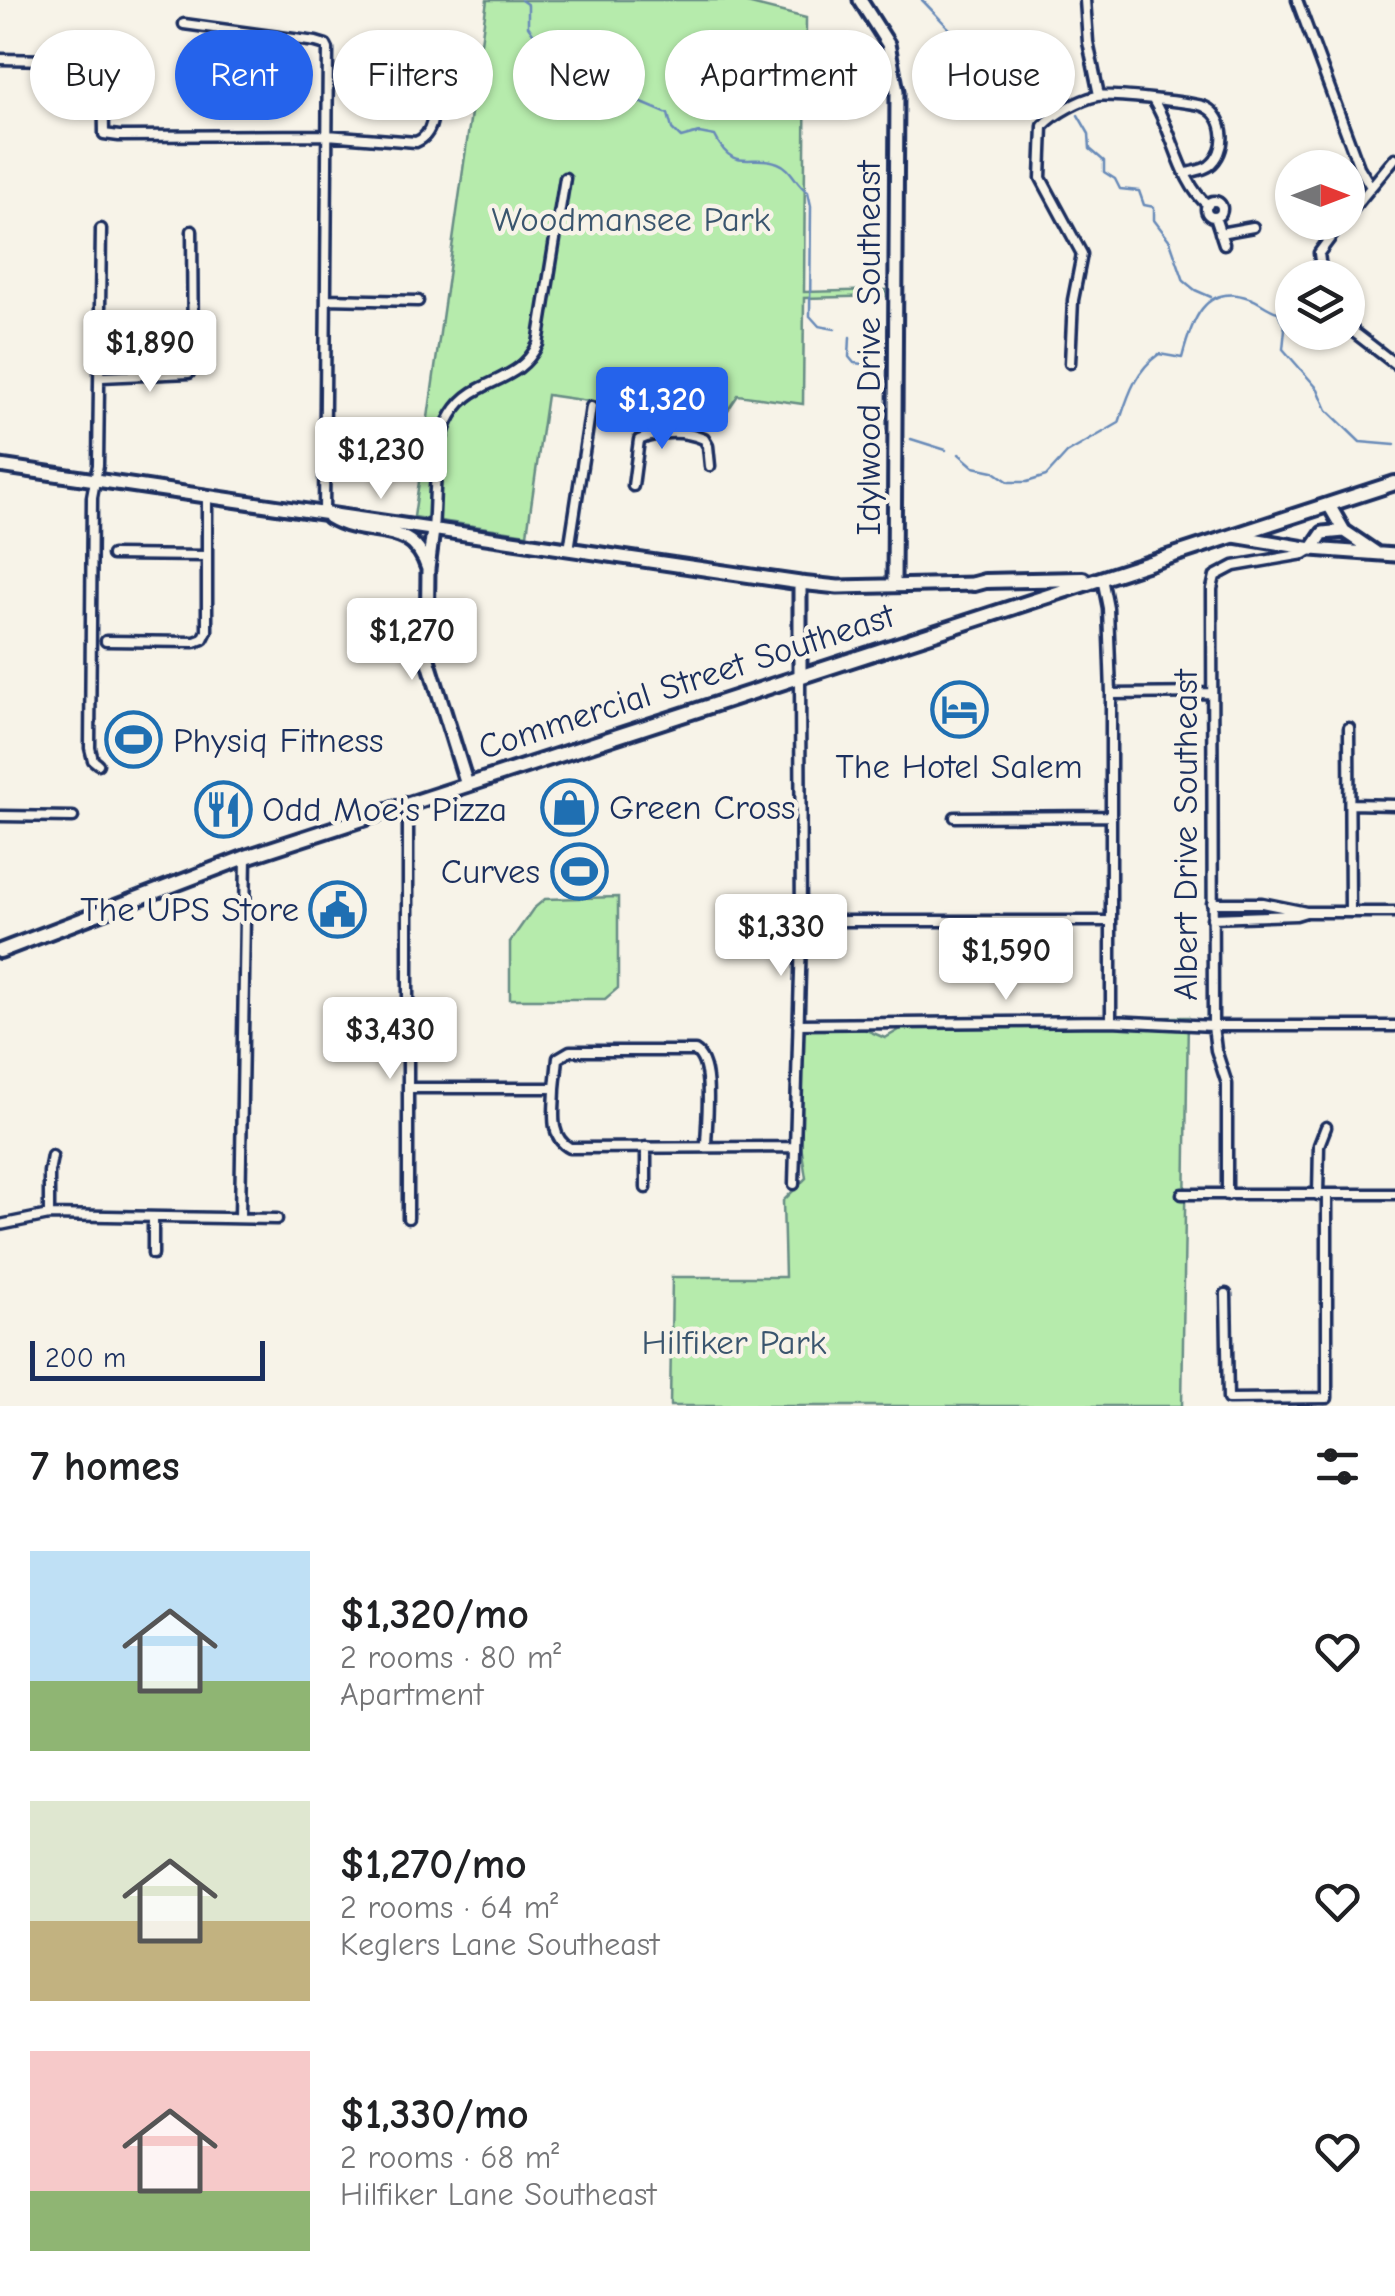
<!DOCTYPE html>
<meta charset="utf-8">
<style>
body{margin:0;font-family:"Comic Neue",sans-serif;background:#f2f2f2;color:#202124;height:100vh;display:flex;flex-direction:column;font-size:38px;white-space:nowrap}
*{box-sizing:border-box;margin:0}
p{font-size:32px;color:#757577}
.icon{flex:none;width:55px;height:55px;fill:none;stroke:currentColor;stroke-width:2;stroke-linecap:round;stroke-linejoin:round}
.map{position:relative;height:1406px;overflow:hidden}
.panel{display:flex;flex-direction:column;background:#fff;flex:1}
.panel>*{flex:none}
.hud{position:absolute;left:30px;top:30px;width:1335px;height:90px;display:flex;gap:20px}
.needle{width:65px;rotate:90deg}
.fabs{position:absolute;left:1275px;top:150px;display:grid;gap:20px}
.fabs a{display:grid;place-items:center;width:90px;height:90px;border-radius:50%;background:#fff;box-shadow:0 2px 8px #0004;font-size:50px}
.scale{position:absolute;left:30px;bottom:25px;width:235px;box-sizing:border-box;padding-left:10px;border:5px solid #1b2f5e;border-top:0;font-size:28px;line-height:35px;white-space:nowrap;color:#1b2f5e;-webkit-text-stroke:8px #f7f3e8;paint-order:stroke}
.price{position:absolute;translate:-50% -85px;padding:0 22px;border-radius:10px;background:#fff;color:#222;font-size:32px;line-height:65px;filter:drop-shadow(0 2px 5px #0008)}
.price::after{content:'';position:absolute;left:50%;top:60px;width:30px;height:22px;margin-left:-15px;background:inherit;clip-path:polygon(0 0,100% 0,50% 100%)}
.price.active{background:#2563eb;color:#fff}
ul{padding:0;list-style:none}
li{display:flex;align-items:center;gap:30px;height:250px;padding:0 30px}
li span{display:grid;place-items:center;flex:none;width:280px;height:200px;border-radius:0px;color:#555}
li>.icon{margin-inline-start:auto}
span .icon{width:120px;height:120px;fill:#fffc;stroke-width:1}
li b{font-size:42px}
h2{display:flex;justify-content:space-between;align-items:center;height:120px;padding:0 30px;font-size:42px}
.chip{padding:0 35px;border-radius:45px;background:#fff;box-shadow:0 2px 8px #0004;font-size:35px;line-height:90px}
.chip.active{background:#2563eb;color:#fff}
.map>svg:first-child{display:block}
</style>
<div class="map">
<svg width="1395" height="1406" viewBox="0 0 1395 1406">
<rect width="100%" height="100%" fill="#f7f3e8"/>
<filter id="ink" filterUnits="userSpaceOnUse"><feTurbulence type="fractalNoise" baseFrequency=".01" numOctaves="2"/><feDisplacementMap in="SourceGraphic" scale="20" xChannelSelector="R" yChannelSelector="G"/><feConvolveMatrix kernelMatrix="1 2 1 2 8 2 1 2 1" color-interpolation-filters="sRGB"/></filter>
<g filter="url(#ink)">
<path fill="#b6ebac" stroke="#688d85" stroke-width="2.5" d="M 487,0 L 735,0 L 806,18 L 804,292 L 885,290 L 885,296 L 804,298 L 803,404 L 738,395 L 728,410 L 639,401 L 637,408 L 547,395 L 527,534 L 414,517 Z
M 618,897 L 618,988 L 605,999 L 510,999 L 510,942 L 533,909 L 545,899 Z
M 1188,1017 L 1182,1406 L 670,1406 L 672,1277 L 785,1277 L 783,1201 L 806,1178 L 800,1139 L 802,1035 L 808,1029 L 864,1029 L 885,1038 L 920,1018 Z"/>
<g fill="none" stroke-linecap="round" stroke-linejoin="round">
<path stroke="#678ab8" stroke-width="2.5" d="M 521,0 L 528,5 L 528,26 L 538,40 L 539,52 L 547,56 C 552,69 550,81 553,95 L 580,94 L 592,98
M 922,0 C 957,35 957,48 1012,44 L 1022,62 L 1042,78 L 1044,90 L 1066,98
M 600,100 L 642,103 L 668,114 L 672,129 L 681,138 L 699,133 L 715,136 C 734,175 752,152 778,163 C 792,168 796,185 808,192 L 811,206 L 810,316 L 819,326 L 835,329
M 1078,115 L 1089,134 L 1090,149 L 1104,161 L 1104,172 L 1115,179 L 1120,189 L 1139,191 L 1144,205 L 1154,207 L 1154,220 L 1170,241 L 1184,281 L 1195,290 L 1211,297
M 850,337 L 849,357 L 854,363 L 881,366
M 911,439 L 946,450
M 959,454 L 974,467 L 993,471 L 1009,482 L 1027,482 L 1046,476 L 1067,453 L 1119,423 C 1128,396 1135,371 1159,354 L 1182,358 C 1191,323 1204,282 1249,298 C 1260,301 1266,309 1278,312 L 1285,329 L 1283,349 L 1318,389 L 1327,410 L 1360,442 L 1395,445"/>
<defs>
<path id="street" d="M 1085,0 L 1088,42 L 1099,95
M 1297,0 L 1359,167 L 1371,187
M 184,24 L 316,42 L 326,45 L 328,49 L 324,514
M 0,59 L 103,61 L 104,134 L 119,136 L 327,135 L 416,142 C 439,133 432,101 433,81
M 1153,100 C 1173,130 1180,184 1208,205
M1206 209a8 8 0 1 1 16 0a8 8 0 1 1-16 0Z
M 1348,215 L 1395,158
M 1215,217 L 1224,244
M 1220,233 L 1253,227
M 1322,278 L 1319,253 L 1342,222
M 326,299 L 418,301
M 1348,321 L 1355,333 L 1395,364
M 1070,363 L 1073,300 L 1082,254 L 1041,178 L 1043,126 C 1055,113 1080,100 1097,96 C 1107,94 1196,102 1205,107 C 1227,117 1228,152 1209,166 C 1203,170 1194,171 1187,173
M 101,377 L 189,373 L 193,359 L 192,231
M 633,486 L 639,440 C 661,431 682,430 704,439 L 708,446 L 710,466
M 433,530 C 437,484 429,414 479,389 C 504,376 525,371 538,344 L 565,178
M 569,550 L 591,407
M 112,555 L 207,556
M 1102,578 L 1108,608 L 1111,694 L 1111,1021
M 106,641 L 195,642 L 203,639 L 207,631 L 207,497
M 1111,694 L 1212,693
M 1349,728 L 1350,912
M 98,764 L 93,760 L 90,748 L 92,497 L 98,465 L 101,229
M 408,804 L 408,1218
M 1350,804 L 1395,805
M 0,816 L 73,817
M 955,817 L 1110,816
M 1212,903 L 1262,903 L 1306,912
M 1212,918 L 1296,915 L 1306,912 L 1395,912
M 801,921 L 1111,921
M 798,1024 L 1111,1021 L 1213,1026 L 1395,1026
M 408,1088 L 555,1088 C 555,1109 548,1137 570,1148 L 795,1147
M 555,1088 L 558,1058 L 570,1051 L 695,1051 C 715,1063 706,1124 706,1147
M 646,1147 L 646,1188
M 794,1184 L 801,938 L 800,675
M 1182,1194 L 1395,1194
M 1227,1195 L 1227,1084 L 1216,1050 L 1213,1026 L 1212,589 L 1215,576 L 1234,566 L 1304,554 L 1312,549
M 1318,1195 L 1319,1145 L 1326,1127
M 49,1215 L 49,1172 L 52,1156
M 240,1217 L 246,857
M 0,1225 L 49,1215 L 277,1219
M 153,1254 L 153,1218
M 1226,1294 L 1228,1399 L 1327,1398 L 1327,1196"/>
<path id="secondary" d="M 860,0 L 888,44 L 897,91 L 894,585
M 0,466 L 800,583 L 838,587 L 974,584
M 1329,505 L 1344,531 L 1375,552
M 329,517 C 369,541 411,517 428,569
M 433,530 L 428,569 L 427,656 L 467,785
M 1234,536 L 1312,549 L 1395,555
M 1312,549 L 1323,533 L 1344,531
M 800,583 L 800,675"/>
<path id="primary" d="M 974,584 L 985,581 L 1083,579
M 0,951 L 246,857 L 1395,483"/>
</defs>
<use href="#street" stroke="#1b2f5e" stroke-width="15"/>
<use href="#secondary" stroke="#1b2f5e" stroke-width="19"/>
<use href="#primary" stroke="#1b2f5e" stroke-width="20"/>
<use href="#street" stroke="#f7f3e8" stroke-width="8"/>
<use href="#secondary" stroke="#f7f3e8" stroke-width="11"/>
<use href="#primary" stroke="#f7f3e8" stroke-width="12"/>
</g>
</g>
<defs>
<symbol id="hotel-ring" viewBox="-11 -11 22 22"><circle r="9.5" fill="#f7f3e8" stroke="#1f6fb2" stroke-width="1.5"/><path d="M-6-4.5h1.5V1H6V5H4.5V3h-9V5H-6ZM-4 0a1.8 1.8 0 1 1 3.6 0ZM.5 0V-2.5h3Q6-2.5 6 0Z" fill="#1f6fb2"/></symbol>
<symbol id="stadium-ring" viewBox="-11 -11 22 22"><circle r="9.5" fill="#f7f3e8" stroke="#1f6fb2" stroke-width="1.5"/><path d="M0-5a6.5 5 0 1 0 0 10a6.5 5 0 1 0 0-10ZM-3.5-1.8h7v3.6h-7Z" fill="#1f6fb2"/></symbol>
<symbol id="shop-ring" viewBox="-11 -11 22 22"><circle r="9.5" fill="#f7f3e8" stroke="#1f6fb2" stroke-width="1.5"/><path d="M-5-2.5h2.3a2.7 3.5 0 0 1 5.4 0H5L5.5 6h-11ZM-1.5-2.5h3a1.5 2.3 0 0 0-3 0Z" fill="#1f6fb2"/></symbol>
<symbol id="restaurant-ring" viewBox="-11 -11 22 22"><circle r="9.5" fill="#f7f3e8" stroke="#1f6fb2" stroke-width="1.5"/><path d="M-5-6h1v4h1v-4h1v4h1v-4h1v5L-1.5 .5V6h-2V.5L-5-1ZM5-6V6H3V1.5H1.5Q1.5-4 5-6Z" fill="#1f6fb2"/></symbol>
<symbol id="civic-ring" viewBox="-11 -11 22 22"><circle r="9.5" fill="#f7f3e8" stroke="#1f6fb2" stroke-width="1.5"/><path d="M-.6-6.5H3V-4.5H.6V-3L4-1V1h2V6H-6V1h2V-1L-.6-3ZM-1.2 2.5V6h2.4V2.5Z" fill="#1f6fb2"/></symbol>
</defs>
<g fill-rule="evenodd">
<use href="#hotel-ring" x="928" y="678" width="63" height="63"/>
<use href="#stadium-ring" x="102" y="708" width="63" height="63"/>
<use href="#shop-ring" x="538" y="776" width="63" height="63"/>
<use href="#restaurant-ring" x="192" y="778" width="63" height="63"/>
<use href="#stadium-ring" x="548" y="840" width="63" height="63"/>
<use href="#civic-ring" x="306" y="878" width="63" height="63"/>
</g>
<g text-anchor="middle" stroke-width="9" stroke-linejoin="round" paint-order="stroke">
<g font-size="35" fill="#3a556e" stroke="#f7f3e8">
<text x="631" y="231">Woodmansee Park</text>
<text x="734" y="1354">Hilfiker Park</text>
</g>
<g font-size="35" fill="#1b2f5e" stroke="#f7f3e8">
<text transform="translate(868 348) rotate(-90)" y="12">Idylwood Drive Southeast</text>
<text transform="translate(686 681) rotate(-18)" y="12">Commercial Street Southeast</text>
<text transform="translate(1185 835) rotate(-90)" y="12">Albert Drive Southeast</text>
</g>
<g font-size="35" fill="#1b2f5e" stroke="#f7f3e8" text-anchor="start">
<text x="173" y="752">Physiq Fitness</text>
<text x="959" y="778" text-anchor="middle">The Hotel Salem</text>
<text x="609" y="819">Green Cross</text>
<text x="262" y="821">Odd Moe's Pizza</text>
<text x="540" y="883" text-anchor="end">Curves</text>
<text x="299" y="921" text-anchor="end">The UPS Store</text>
</g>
</g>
</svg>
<div class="fabs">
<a><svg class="needle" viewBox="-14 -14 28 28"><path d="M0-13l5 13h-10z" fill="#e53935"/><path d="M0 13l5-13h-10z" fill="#757577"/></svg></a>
<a><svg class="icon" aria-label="layers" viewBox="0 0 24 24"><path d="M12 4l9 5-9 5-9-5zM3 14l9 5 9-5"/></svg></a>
</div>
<div class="scale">200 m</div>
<b class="price" style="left:150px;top:395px">$1,890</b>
<b class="price active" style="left:662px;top:452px">$1,320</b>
<b class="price" style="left:381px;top:502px">$1,230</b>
<b class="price" style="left:412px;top:683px">$1,270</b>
<b class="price" style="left:781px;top:979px">$1,330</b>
<b class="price" style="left:1006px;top:1003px">$1,590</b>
<b class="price" style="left:390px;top:1082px">$3,430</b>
<div class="hud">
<a class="chip">Buy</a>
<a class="chip active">Rent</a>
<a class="chip">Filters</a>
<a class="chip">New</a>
<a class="chip">Apartment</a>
<a class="chip">House</a>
</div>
</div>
<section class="panel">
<h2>7 homes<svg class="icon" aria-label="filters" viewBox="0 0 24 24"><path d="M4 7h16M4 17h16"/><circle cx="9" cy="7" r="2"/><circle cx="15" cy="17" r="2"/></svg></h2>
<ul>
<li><span style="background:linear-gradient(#bfe0f5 65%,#8fb573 0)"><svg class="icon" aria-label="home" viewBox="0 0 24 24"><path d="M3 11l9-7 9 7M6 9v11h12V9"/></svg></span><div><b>$1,320/mo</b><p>2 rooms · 80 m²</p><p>Apartment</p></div><svg class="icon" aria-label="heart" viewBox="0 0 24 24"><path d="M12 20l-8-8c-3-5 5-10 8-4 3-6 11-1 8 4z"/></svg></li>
<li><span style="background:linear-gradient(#dfe7d0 60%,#c2b280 0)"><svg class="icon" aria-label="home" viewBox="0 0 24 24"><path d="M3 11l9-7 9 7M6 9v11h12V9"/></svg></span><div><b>$1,270/mo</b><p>2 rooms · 64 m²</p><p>Keglers Lane Southeast</p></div><svg class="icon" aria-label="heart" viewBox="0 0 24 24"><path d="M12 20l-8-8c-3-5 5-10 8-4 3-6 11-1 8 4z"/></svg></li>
<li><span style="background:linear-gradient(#f6c9c9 70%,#8fb573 0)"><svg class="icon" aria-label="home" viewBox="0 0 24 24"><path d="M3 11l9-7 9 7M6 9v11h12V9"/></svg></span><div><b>$1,330/mo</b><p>2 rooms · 68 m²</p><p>Hilfiker Lane Southeast</p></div><svg class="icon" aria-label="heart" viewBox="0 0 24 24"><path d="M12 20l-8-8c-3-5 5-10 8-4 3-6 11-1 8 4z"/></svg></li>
</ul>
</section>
